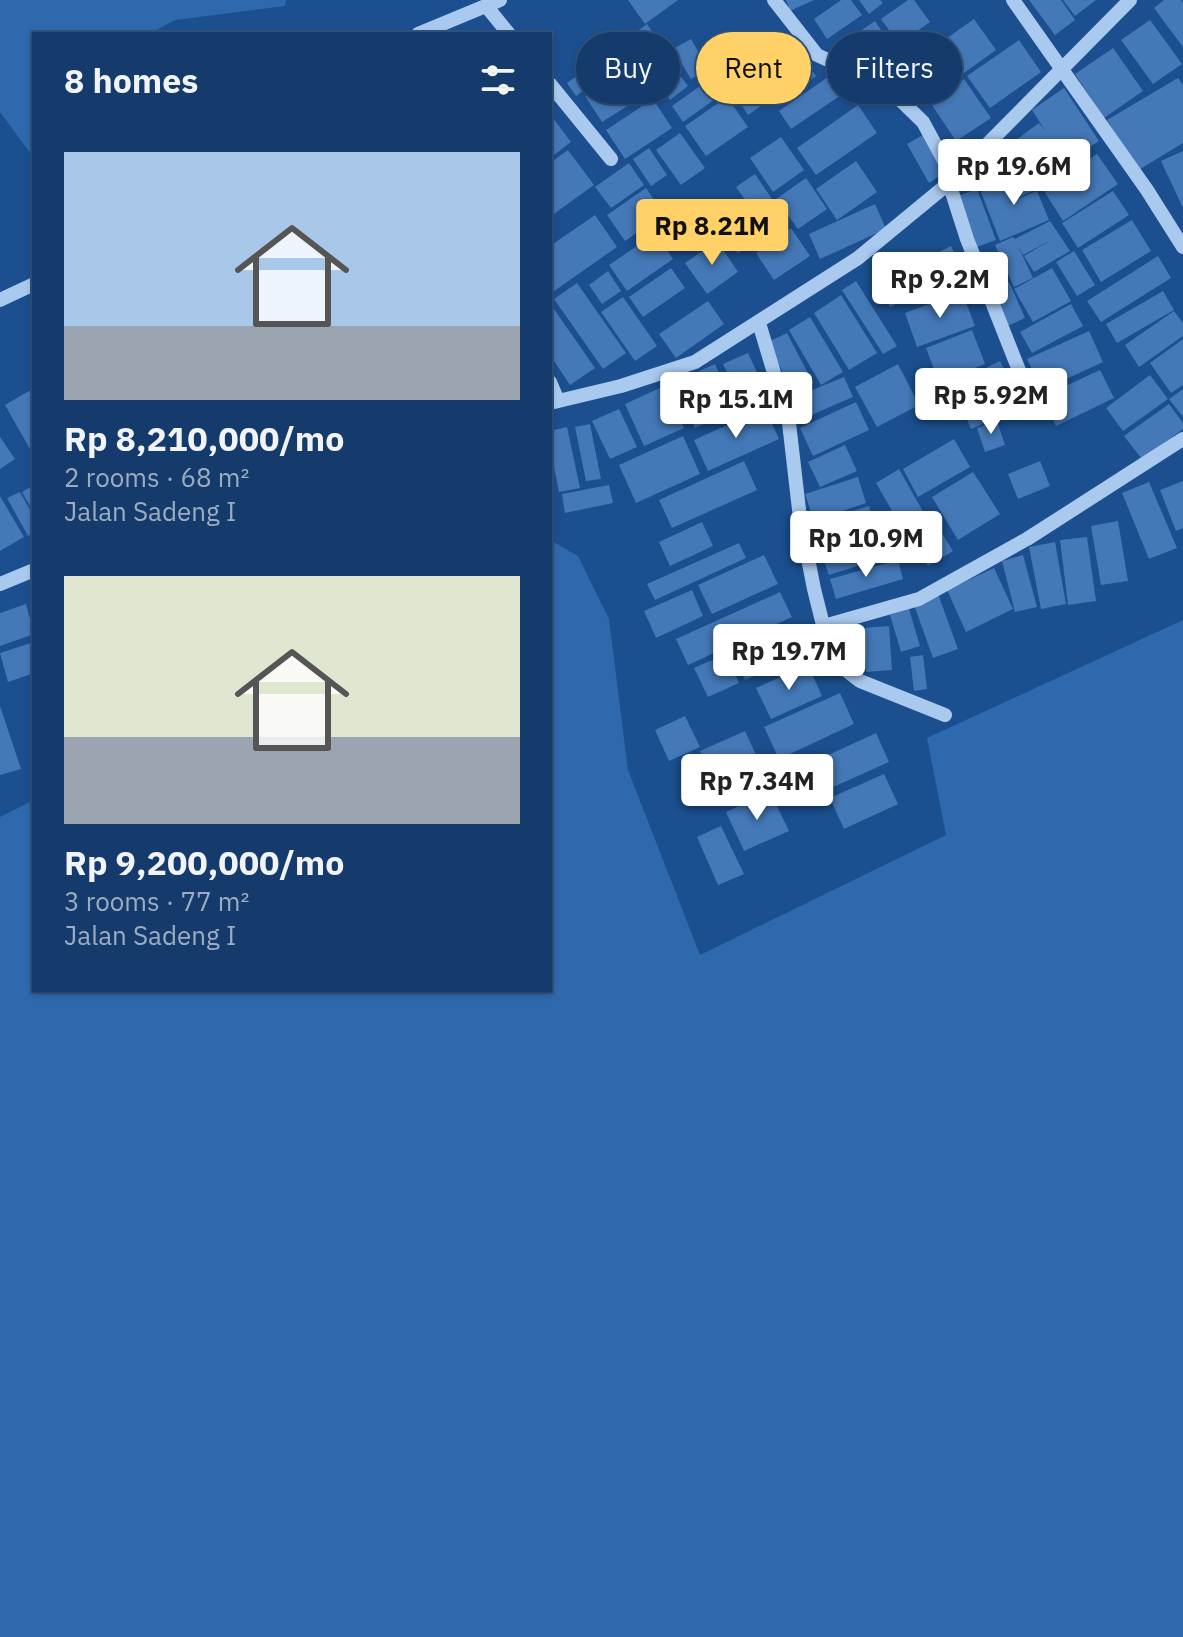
<!DOCTYPE html>
<meta charset="utf-8">
<style>
body{margin:0;font-family:"IBM Plex Sans",sans-serif;background:#1d4271;color:#f1f3f6;height:100vh;display:flex;flex-direction:column;font-size:30px;white-space:nowrap}
*{box-sizing:border-box;margin:0}
p{font-size:26px;color:#9dadc1}
.icon{flex:none;width:44px;height:44px;fill:none;stroke:currentColor;stroke-width:2;stroke-linecap:round;stroke-linejoin:round}
.map{position:relative;flex:1;overflow:hidden}
.side{position:absolute;left:32px;top:32px;width:520px;height:960px;display:flex;flex-direction:column;background:#143b6b;border-radius:0px;box-shadow:0 2px 6px #0004,0 0 0 2px #33557e}
.side>*{flex:none}
.banner{position:absolute;left:576px;top:32px;width:486px;height:72px;display:flex;gap:16px}
.price{position:absolute;translate:-50% -68px;padding:0 18px;border-radius:8px;background:#fff;color:#222;font-size:26px;line-height:52px;filter:drop-shadow(0 2px 4px #0008)}
.price::after{content:'';position:absolute;left:50%;top:48px;width:24px;height:18px;margin-left:-12px;background:inherit;clip-path:polygon(0 0,100% 0,50% 100%)}
.price.current{background:#ffd166;color:#111}
ul{padding:0;list-style:none}
li{display:grid;align-content:center;gap:16px;height:424px;padding:0 32px}
li span{display:grid;place-items:center;height:248px;border-radius:0px;color:#555}
li>.icon{margin-inline-start:auto}
span .icon{width:144px;height:144px;fill:#fffc;stroke-width:1}
li b{font-size:34px}
h2{display:flex;justify-content:space-between;align-items:center;height:96px;padding:0 32px;font-size:34px}
.tag{padding:0 28px;border-radius:36px;background:#143b6b;box-shadow:0 2px 6px #0004,0 0 0 2px #33557e;font-size:28px;line-height:72px}
.tag.current{background:#ffd166;color:#111}
.map>svg:first-child{display:block}
</style>
<div class="map">
<svg width="1183" height="1637" viewBox="0 0 1183 1637">
<rect width="100%" height="100%" fill="#1b4f8f"/>
<path fill="#2e69ad" d="M 0,0 L 286,0 L 285,6 L 175,20 L 149,34 L 34,34 L 34,158 L 0,112 Z
M 550,540 L 578,556 L 609,619 L 628,770 L 700,955 L 946,835 L 927,738 L 1183,620 L 1183,1637 L 0,1637 L 0,817 L 34,800 L 34,990 L 550,990 Z"/>
<path fill="#4478b7" d="M 628,0 L 678,0 L 645,24 Z
M 786,0 L 814,0 L 790,11 Z
M 841,0 L 851,0 L 862,15 L 827,39 L 814,19 Z
M 859,0 L 880,0 L 883,3 L 869,14 Z
M 908,0 L 914,0 L 930,22 L 899,44 L 881,19 Z
M 1029,0 L 1061,0 L 1075,20 L 1055,35 Z
M 1063,0 L 1096,0 L 1075,16 Z
M 1164,0 L 1181,0 L 1183,3 L 1183,47 L 1154,8 Z
M 974,19 L 996,50 L 932,96 L 910,64 Z
M 1150,20 L 1182,64 L 1153,84 L 1121,40 Z
M 875,21 L 893,48 L 860,71 L 841,44 Z
M 647,24 L 666,53 L 652,63 L 632,35 Z
M 691,39 L 708,69 L 691,79 L 673,49 Z
M 772,39 L 788,61 L 765,77 L 749,55 Z
M 1019,40 L 1041,72 L 990,108 L 967,76 Z
M 632,44 L 646,61 L 631,75 L 616,57 Z
M 1113,48 L 1143,91 L 1104,118 L 1075,74 Z
M 603,57 L 612,70 L 576,96 L 567,83 Z
M 804,60 L 816,76 L 778,103 L 766,86 Z
M 675,69 L 688,86 L 670,100 L 657,82 Z
M 742,71 L 765,103 L 748,115 L 726,82 Z
M 831,75 L 844,93 L 791,129 L 779,111 Z
M 615,76 L 632,103 L 602,122 L 585,96 Z
M 714,76 L 725,92 L 683,122 L 672,106 Z
M 1178,78 L 1183,85 L 1183,143 L 1137,171 L 1107,120 Z
M 964,79 L 991,118 L 956,141 L 930,102 Z
M 1064,88 L 1099,141 L 1066,162 L 1063,157 L 1044,167 L 1014,174 L 997,154 L 1039,123 L 1046,132 L 1032,110 Z
M 727,97 L 748,127 L 706,156 L 685,126 Z
M 653,99 L 672,128 L 625,159 L 606,130 Z
M 858,105 L 877,133 L 816,175 L 797,148 Z
M 550,114 L 571,142 L 550,158 Z
M 680,133 L 705,168 L 681,185 L 656,150 Z
M 925,134 L 945,172 L 929,183 L 907,144 Z
M 781,137 L 804,170 L 773,192 L 750,158 Z
M 649,148 L 667,175 L 651,186 L 633,159 Z
M 568,150 L 594,185 L 551,216 L 550,163 Z
M 1183,151 L 1183,208 L 1161,161 Z
M 1097,154 L 1118,184 L 1063,221 L 1034,175 L 1050,165 L 1059,180 Z
M 856,161 L 877,192 L 837,220 L 816,189 Z
M 629,163 L 644,185 L 611,208 L 595,187 Z
M 1025,173 L 1034,190 L 1006,204 L 1037,191 L 1049,220 L 1000,241 L 981,192 Z
M 755,174 L 787,221 L 769,234 L 736,187 Z
M 806,178 L 827,209 L 798,229 L 776,199 Z
M 646,188 L 664,214 L 625,241 L 607,215 Z
M 977,189 L 996,240 L 974,248 L 955,197 Z
M 1113,191 L 1129,215 L 1078,248 L 1062,223 Z
M 743,204 L 765,235 L 738,253 L 717,222 Z
M 875,204 L 886,229 L 820,259 L 809,234 Z
M 595,215 L 617,247 L 550,294 L 550,246 Z
M 1132,220 L 1151,251 L 1101,282 L 1082,250 Z
M 1050,221 L 1070,251 L 1034,272 L 1024,256 L 1051,240 L 1023,255 L 1018,246 L 1033,278 L 1014,287 L 995,245 L 1013,237 L 1015,239 Z
M 791,228 L 810,256 L 774,280 L 756,253 Z
M 656,233 L 673,259 L 627,291 L 609,265 Z
M 717,241 L 738,272 L 707,294 L 685,263 Z
M 951,246 L 963,270 L 890,307 L 878,283 Z
M 1074,251 L 1095,285 L 1077,296 L 1056,262 Z
M 1158,256 L 1171,278 L 1101,322 L 1087,301 Z
M 671,268 L 685,288 L 643,317 L 629,297 Z
M 1052,268 L 1071,301 L 1033,322 L 1014,289 Z
M 608,271 L 621,291 L 602,304 L 589,285 Z
M 856,281 L 897,346 L 883,354 L 842,290 Z
M 1009,282 L 1025,318 L 1005,327 L 990,290 Z
M 577,283 L 626,353 L 603,369 L 554,299 Z
M 1163,291 L 1174,310 L 1117,343 L 1106,324 Z
M 962,292 L 975,326 L 917,347 L 905,313 Z
M 841,295 L 877,353 L 849,370 L 814,313 Z
M 623,297 L 657,346 L 635,361 L 601,312 Z
M 708,301 L 724,324 L 676,358 L 659,334 Z
M 1071,304 L 1083,326 L 1032,353 L 1020,332 Z
M 554,309 L 595,368 L 570,385 L 550,355 L 550,312 Z
M 1174,311 L 1183,323 L 1183,336 L 1139,367 L 1125,345 Z
M 810,317 L 843,372 L 821,385 L 789,330 Z
M 972,330 L 985,364 L 939,382 L 926,348 Z
M 1089,331 L 1103,362 L 1042,390 L 1027,359 Z
M 787,333 L 813,383 L 793,393 L 768,342 Z
M 1183,339 L 1183,385 L 1171,393 L 1150,363 Z
M 748,353 L 767,394 L 742,405 L 723,364 Z
M 1000,361 L 1011,383 L 956,411 L 944,389 Z
M 715,364 L 735,408 L 720,415 L 699,371 Z
M 898,364 L 919,405 L 877,427 L 855,387 Z
M 1100,370 L 1114,398 L 1056,426 L 1042,397 Z
M 1150,375 L 1168,399 L 1123,431 L 1106,408 Z
M 693,377 L 713,420 L 695,428 L 675,385 Z
M 844,377 L 853,397 L 809,416 L 800,395 Z
M 664,386 L 684,428 L 644,446 L 625,404 Z
M 34,388 L 34,447 L 30,449 L 5,405 Z
M 1183,389 L 1183,417 L 1169,399 Z
M 995,396 L 1003,415 L 971,429 L 963,410 Z
M 856,402 L 869,430 L 813,456 L 800,428 Z
M 1169,404 L 1183,423 L 1183,429 L 1142,459 L 1124,436 Z
M 765,408 L 779,439 L 708,471 L 694,440 Z
M 619,409 L 637,447 L 610,459 L 592,421 Z
M 997,421 L 1005,445 L 985,452 L 977,428 Z
M 590,424 L 601,479 L 586,481 L 575,427 Z
M 567,427 L 580,488 L 559,492 L 550,447 L 550,431 Z
M 683,436 L 700,474 L 636,503 L 619,465 Z
M 0,437 L 15,459 L 0,469 Z
M 954,439 L 970,467 L 918,497 L 903,469 Z
M 845,445 L 857,471 L 820,487 L 808,462 Z
M 744,461 L 757,490 L 672,528 L 659,500 Z
M 1040,461 L 1050,486 L 1018,499 L 1008,474 Z
M 899,469 L 925,515 L 902,528 L 876,483 Z
M 973,472 L 1000,514 L 958,540 L 932,497 Z
M 858,477 L 866,503 L 814,521 L 805,494 Z
M 1183,481 L 1183,528 L 1176,531 L 1160,490 Z
M 1149,482 L 1177,548 L 1149,559 L 1122,493 Z
M 34,485 L 34,513 L 22,492 Z
M 609,485 L 613,503 L 565,513 L 562,494 Z
M 20,492 L 34,517 L 34,533 L 28,536 L 7,498 Z
M 0,496 L 24,537 L 0,551 Z
M 869,506 L 877,533 L 821,551 L 812,523 Z
M 934,520 L 953,551 L 928,566 L 909,536 Z
M 1118,521 L 1128,581 L 1101,585 L 1091,526 Z
M 702,522 L 713,546 L 670,566 L 659,542 Z
M 890,534 L 896,554 L 829,575 L 822,556 Z
M 1087,537 L 1096,601 L 1068,605 L 1060,540 Z
M 1055,542 L 1066,604 L 1041,609 L 1029,547 Z
M 739,543 L 746,558 L 655,600 L 647,584 Z
M 764,555 L 778,584 L 712,614 L 698,585 Z
M 1023,555 L 1037,607 L 1015,612 L 1002,561 Z
M 898,560 L 903,579 L 836,599 L 830,579 Z
M 994,568 L 1013,609 L 966,632 L 947,590 Z
M 692,590 L 703,616 L 656,638 L 644,611 Z
M 780,592 L 792,617 L 688,665 L 676,639 Z
M 938,594 L 958,649 L 933,658 L 913,602 Z
M 26,604 L 34,634 L 0,646 L 0,613 Z
M 909,609 L 920,646 L 901,652 L 890,615 Z
M 789,626 L 802,655 L 745,680 L 733,651 Z
M 889,626 L 892,670 L 866,672 L 863,628 Z
M 857,630 L 858,664 L 840,665 L 838,631 Z
M 34,642 L 34,673 L 8,682 L 0,653 Z
M 726,654 L 739,683 L 708,697 L 694,668 Z
M 923,655 L 927,689 L 914,691 L 910,657 Z
M 808,665 L 822,696 L 771,719 L 756,688 Z
M 840,693 L 854,724 L 779,759 L 764,727 Z
M 0,706 L 21,769 L 0,775 Z
M 685,716 L 700,747 L 669,761 L 655,730 Z
M 745,731 L 769,783 L 724,804 L 700,751 Z
M 876,733 L 889,762 L 813,796 L 800,768 Z
M 884,774 L 898,804 L 844,829 L 830,798 Z
M 770,792 L 789,831 L 744,851 L 726,812 Z
M 721,826 L 744,874 L 718,885 L 697,837 Z"/>
<g fill="none" stroke-linecap="round" stroke-linejoin="round">
<path stroke="#a9c9ee" stroke-width="14" d="M 774,0 L 817,55 L 887,87 L 923,122 L 948,168 L 949,183 L 967,239 L 1032,403
M 1013,0 L 1147,190 L 1183,247
M 487,7 L 509,34
M 418,34 L 500,0
M 550,84 L 611,159
M 0,300 L 34,284
M 759,323 L 789,423 L 800,518 L 814,589 L 827,641 L 838,664 L 860,681 L 945,715
M 550,382 L 558,401
M 550,403 L 621,386 L 695,362 L 858,258 L 949,183 L 1130,0
M 0,584 L 34,570
M 824,626 L 919,599 L 1027,539 L 1183,439"/>
</g>
</svg>
<b class="price" style="left:1014px;top:207px">Rp 19.6M</b>
<b class="price current" style="left:712px;top:267px">Rp 8.21M</b>
<b class="price" style="left:940px;top:320px">Rp 9.2M</b>
<b class="price" style="left:991px;top:436px">Rp 5.92M</b>
<b class="price" style="left:736px;top:440px">Rp 15.1M</b>
<b class="price" style="left:866px;top:579px">Rp 10.9M</b>
<b class="price" style="left:789px;top:692px">Rp 19.7M</b>
<b class="price" style="left:757px;top:822px">Rp 7.34M</b>
<div class="banner">
<a class="tag">Buy</a>
<a class="tag current">Rent</a>
<a class="tag">Filters</a>
</div>
<section class="side">
<h2>8 homes<svg class="icon" aria-label="filters" viewBox="0 0 24 24"><path d="M4 7h16M4 17h16"/><circle cx="9" cy="7" r="2"/><circle cx="15" cy="17" r="2"/></svg></h2>
<ul>
<li><span style="background:linear-gradient(#a9c7e8 70%,#9aa5b1 0)"><svg class="icon" aria-label="home" viewBox="0 0 24 24"><path d="M3 11l9-7 9 7M6 9v11h12V9"/></svg></span><div><b>Rp 8,210,000/mo</b><p>2 rooms · 68 m²</p><p>Jalan Sadeng I</p></div></li>
<li><span style="background:linear-gradient(#dfe7d0 65%,#9aa5b1 0)"><svg class="icon" aria-label="home" viewBox="0 0 24 24"><path d="M3 11l9-7 9 7M6 9v11h12V9"/></svg></span><div><b>Rp 9,200,000/mo</b><p>3 rooms · 77 m²</p><p>Jalan Sadeng I</p></div></li>
</ul>
</section>
</div>
